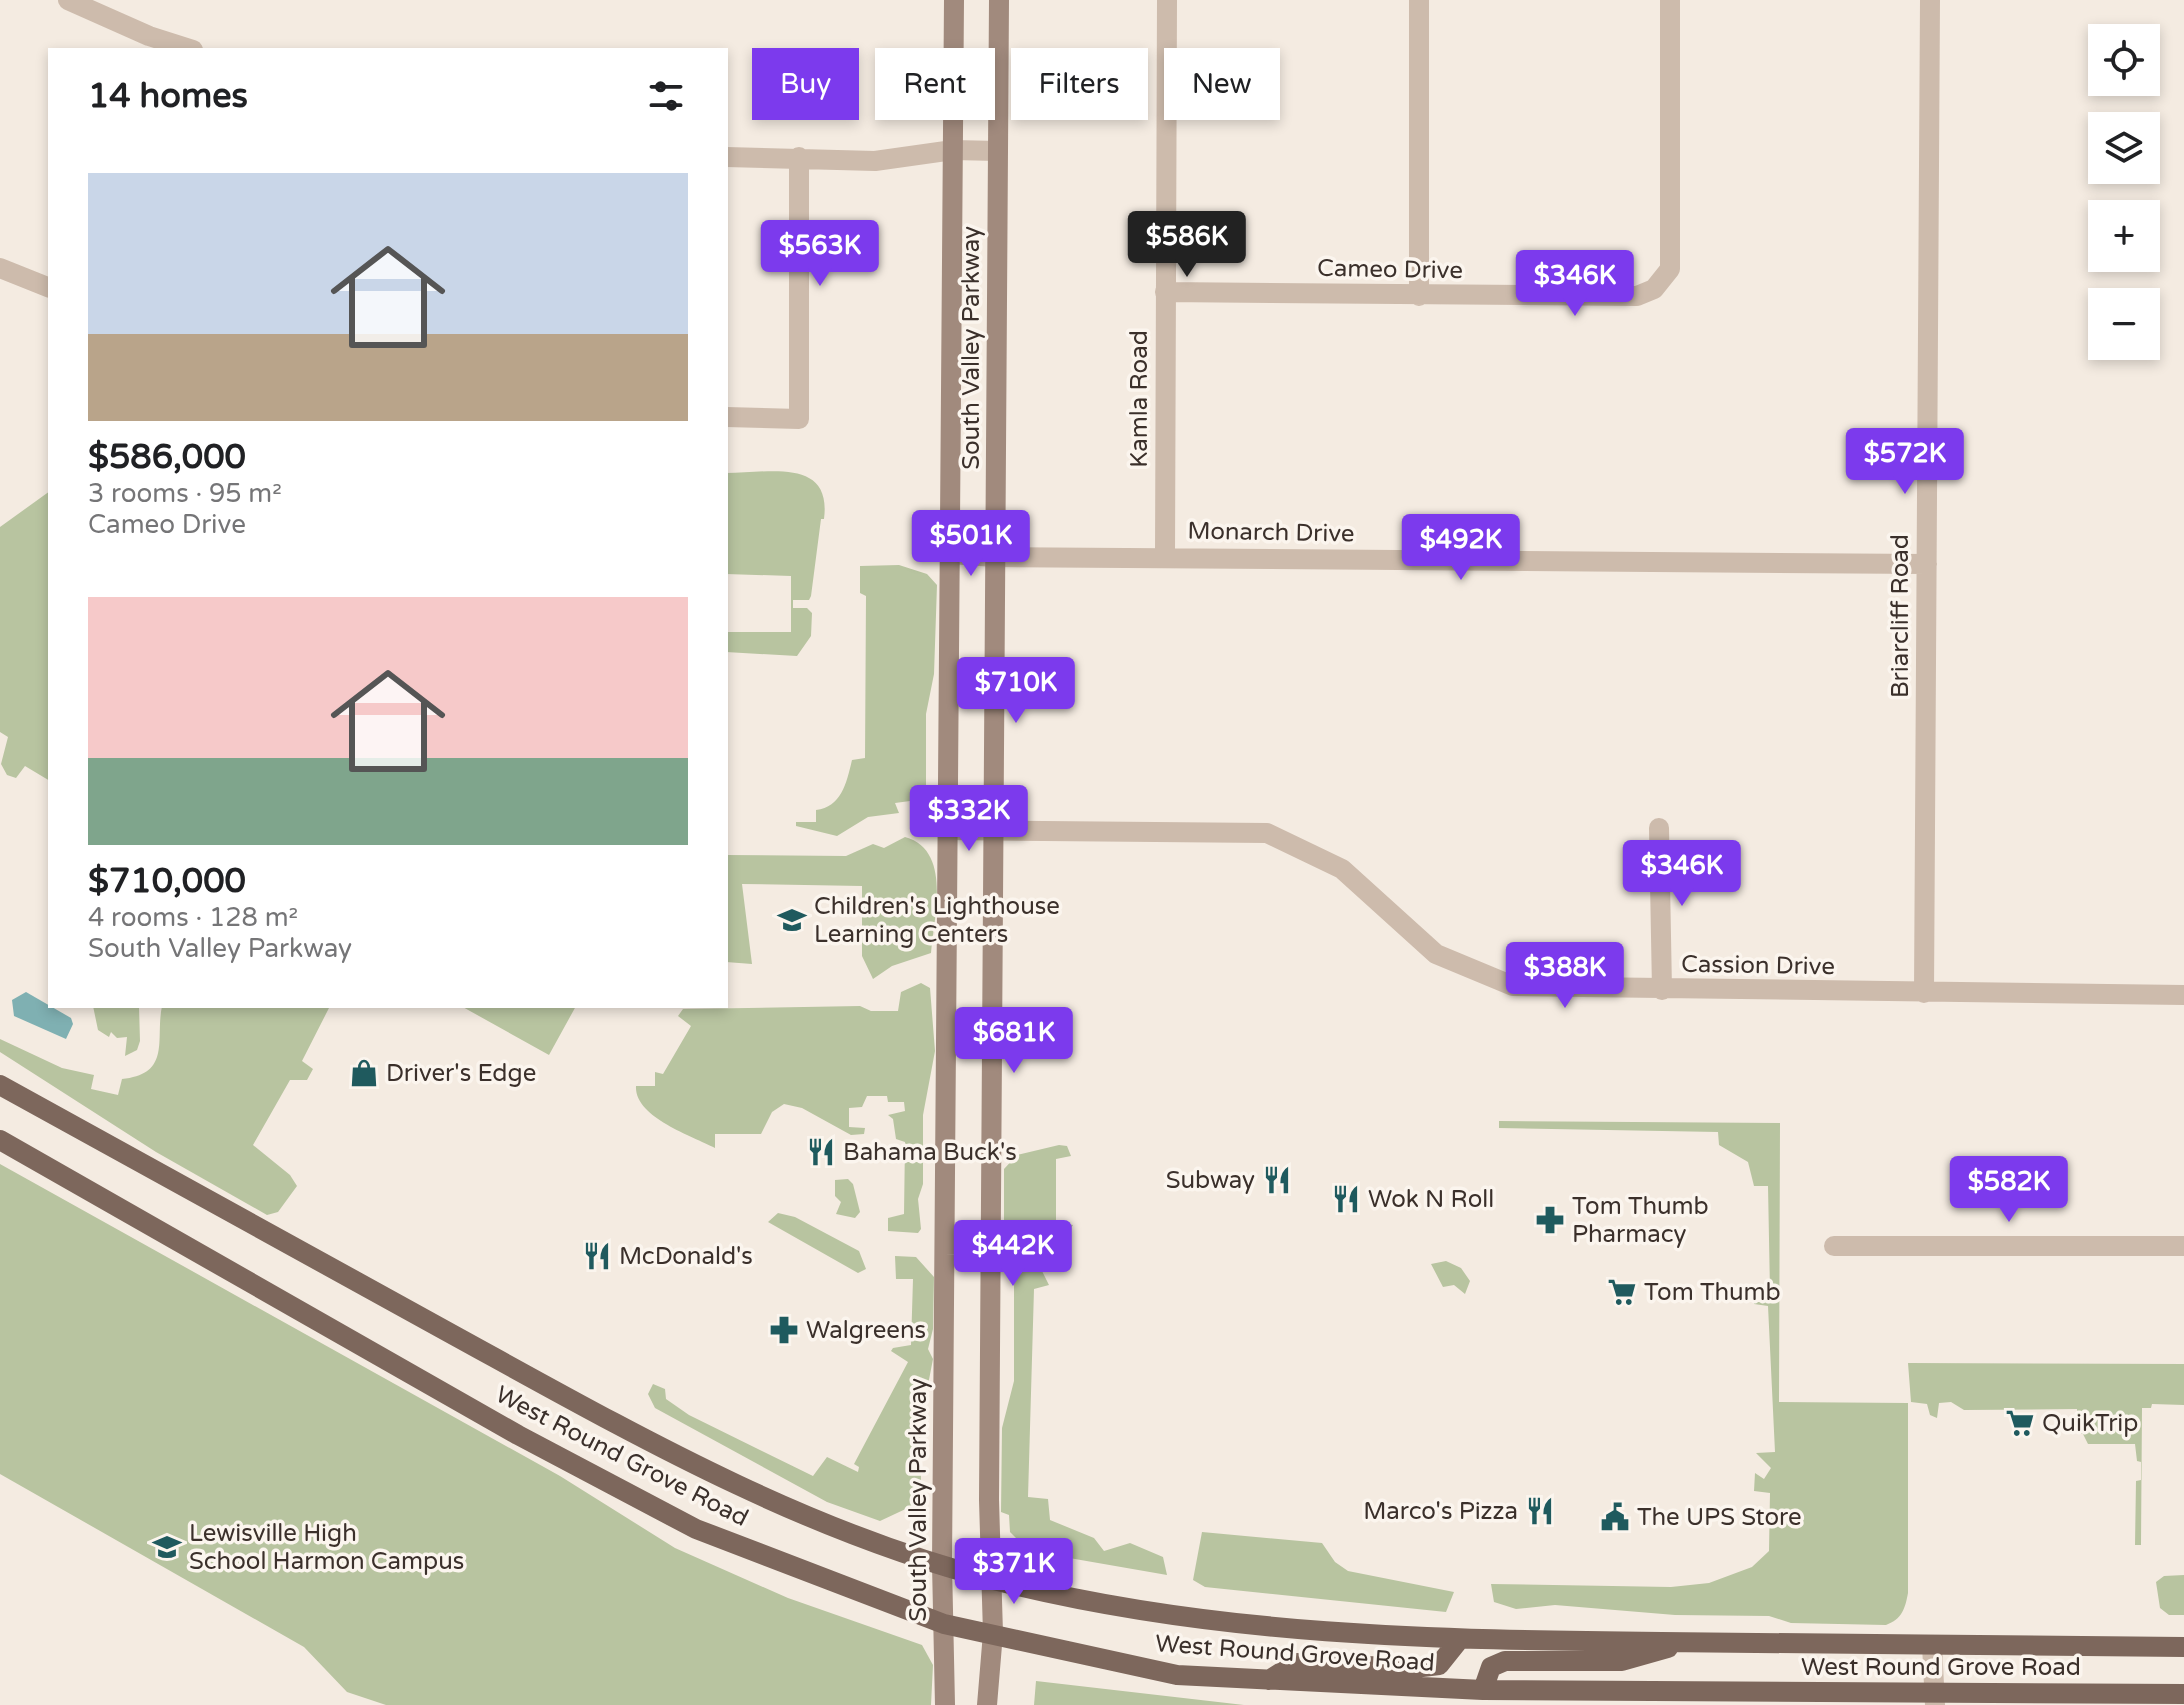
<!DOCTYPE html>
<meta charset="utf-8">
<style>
body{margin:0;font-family:"Varela Round",sans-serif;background:#f6f6f6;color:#202124;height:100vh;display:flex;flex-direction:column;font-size:30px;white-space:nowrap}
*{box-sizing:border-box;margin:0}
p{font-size:26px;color:#757577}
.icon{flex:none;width:44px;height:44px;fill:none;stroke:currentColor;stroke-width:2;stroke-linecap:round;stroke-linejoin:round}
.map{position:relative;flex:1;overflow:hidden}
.details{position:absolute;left:48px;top:48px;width:680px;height:960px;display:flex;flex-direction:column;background:#fff;border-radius:0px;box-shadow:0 4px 12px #0003}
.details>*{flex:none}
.hud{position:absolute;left:752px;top:48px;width:760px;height:72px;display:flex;gap:16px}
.fabs{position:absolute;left:2088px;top:24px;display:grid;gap:16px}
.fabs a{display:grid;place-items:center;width:72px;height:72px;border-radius:0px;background:#fff;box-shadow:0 4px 12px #0003;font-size:40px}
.price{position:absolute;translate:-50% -68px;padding:0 18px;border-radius:8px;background:#7c3aed;color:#fff;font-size:26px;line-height:52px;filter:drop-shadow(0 2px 4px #0008)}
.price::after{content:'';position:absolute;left:50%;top:48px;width:24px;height:18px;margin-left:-12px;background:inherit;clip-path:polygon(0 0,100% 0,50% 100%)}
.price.selected{background:#222;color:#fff}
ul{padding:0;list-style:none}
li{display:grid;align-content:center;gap:16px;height:424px;padding:0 40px}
li span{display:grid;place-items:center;height:248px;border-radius:0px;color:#555}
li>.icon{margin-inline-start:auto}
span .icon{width:144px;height:144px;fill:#fffc;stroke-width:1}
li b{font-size:34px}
h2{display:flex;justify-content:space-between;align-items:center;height:96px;padding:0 40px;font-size:34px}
.pill{padding:0 28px;border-radius:0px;background:#fff;box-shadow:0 4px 12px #0003;font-size:28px;line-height:72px}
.pill.selected{background:#7c3aed;color:#fff}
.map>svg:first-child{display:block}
</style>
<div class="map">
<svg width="2184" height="1705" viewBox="0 0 2184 1705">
<rect width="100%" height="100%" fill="#f4ebe1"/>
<path fill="#b8c4a0" d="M 726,473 C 769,473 832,457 824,519 L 821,519 L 811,596 L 809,600 L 793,600 L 793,608 L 807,608 L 812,613 L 811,636 L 797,656 L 726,652 L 726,632 L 791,632 L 791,576 L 726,574 Z
M 50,491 L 50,781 L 25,766 L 16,778 L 7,775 L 1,764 L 8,737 L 0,732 L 0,527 Z
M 899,565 L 927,574 L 937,585 L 934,674 L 926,714 L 926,789 L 911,806 L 910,801 L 895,803 L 899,813 L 868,817 L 837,836 L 796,826 L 796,822 L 816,822 L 816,810 C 842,807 847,781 852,760 L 865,758 L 866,596 L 860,593 L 860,566 Z
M 905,837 C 952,850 934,916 931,953 L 892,966 L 873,979 L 862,956 L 862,886 L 742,884 L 752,964 L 726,962 L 726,855 L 846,856 L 873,844 L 884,848 Z
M 921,983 L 930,988 L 935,1051 L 923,1115 L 923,1184 L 918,1199 L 921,1229 L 918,1233 L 888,1231 L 888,1218 L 904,1214 L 905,1142 L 896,1139 L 893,1119 L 888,1115 L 905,1111 L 904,1102 L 888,1102 L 887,1096 L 867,1096 L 862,1107 L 849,1108 L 849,1127 L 865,1128 L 864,1134 L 851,1135 L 802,1108 L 784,1104 L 772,1112 L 761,1134 L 715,1134 L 715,1148 C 692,1136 634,1117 636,1086 L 655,1086 L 655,1072 L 663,1074 L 691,1026 L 678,1016 L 683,1009 L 860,1006 L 871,1011 L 898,1011 L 901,992 Z
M 93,1006 L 139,1006 L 140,1041 L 137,1050 L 125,1056 L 127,1037 L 117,1038 L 111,1032 L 109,1037 L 98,1030 Z
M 162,1006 L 330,1006 L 302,1061 L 313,1069 L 307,1080 L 290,1080 L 253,1145 L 290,1175 L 297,1186 L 278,1212 L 267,1215 L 156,1152 L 0,1052 L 0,1039 L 62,1068 L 94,1075 L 91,1089 L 118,1095 L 122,1079 C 172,1074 155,1039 162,1006 Z
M 461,1006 L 576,1006 L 549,1055 Z
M 1499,1121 L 1780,1123 L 1779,1402 L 1908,1403 L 1908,1593 C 1905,1609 1902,1619 1886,1625 L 1791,1623 L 1769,1616 L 1675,1615 L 1555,1605 L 1516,1609 L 1494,1602 L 1491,1584 L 1671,1587 L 1709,1583 L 1752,1567 L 1769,1551 L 1770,1493 L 1754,1491 L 1755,1473 L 1764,1479 L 1771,1468 L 1756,1453 L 1775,1452 L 1768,1306 L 1754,1304 L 1753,1291 L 1770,1291 L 1768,1186 L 1754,1186 L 1748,1162 L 1719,1145 L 1718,1132 L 1499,1128 Z
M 1059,1145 L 1067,1146 L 1071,1156 L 1056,1159 L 1056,1222 L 1073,1225 L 1067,1235 L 1015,1233 L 1004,1220 L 1004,1169 L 1017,1155 Z
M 0,1164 L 560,1476 L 675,1548 L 788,1598 L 922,1645 L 933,1665 L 931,1705 L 386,1705 L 347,1692 L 304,1647 L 0,1474 Z
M 848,1179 L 853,1184 L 860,1212 L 855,1218 L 836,1214 L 841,1202 L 835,1196 L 835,1180 Z
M 778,1213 L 795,1217 L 859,1251 L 866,1269 L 858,1273 L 768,1222 Z
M 895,1256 L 916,1257 L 934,1277 L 933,1329 L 928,1349 L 933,1359 L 920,1426 L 921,1482 L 912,1506 L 880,1521 L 827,1502 L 655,1408 L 648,1394 L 653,1384 L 665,1389 L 666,1399 L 689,1415 L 813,1476 L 827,1457 L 858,1472 L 859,1467 L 854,1464 L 908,1362 L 891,1351 L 893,1348 L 911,1345 L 913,1279 L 896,1279 Z
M 1024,1260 L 1042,1271 L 1049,1285 L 1034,1289 L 1028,1497 L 1048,1499 L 1050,1520 L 1094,1538 L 1104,1551 L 1130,1543 L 1163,1557 L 1167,1575 L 1029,1551 L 1010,1532 L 1009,1515 L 1001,1512 L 1002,1428 L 1014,1381 L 1014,1270 Z
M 1446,1261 L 1461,1268 L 1470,1281 L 1465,1294 L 1454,1285 L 1443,1287 L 1431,1264 Z
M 1908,1363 L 2184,1364 L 2184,1405 L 2152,1404 L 2151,1408 L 2142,1408 L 2141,1545 L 2135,1545 L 2136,1481 L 2141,1480 L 2141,1462 L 2137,1461 L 2135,1444 L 2088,1444 L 2083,1434 L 2078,1434 L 2077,1409 L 1964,1410 L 1951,1402 L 1939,1403 L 1937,1418 L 1930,1415 L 1927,1404 L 1911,1402 Z
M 1202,1532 L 1322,1543 L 1335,1562 L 1348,1571 L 1454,1592 L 1446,1612 L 1205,1587 L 1193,1580 Z
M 2184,1575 L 2184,1615 L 2169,1615 L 2160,1608 L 2156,1582 L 2164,1576 Z
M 1036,1681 L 1244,1705 L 1034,1705 Z"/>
<path fill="#7fb0b2" d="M 26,992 L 71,1018 L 73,1024 L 66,1039 L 14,1016 L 12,1000 Z"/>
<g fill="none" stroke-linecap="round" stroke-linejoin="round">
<path stroke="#cdbbac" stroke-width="20" d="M 68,0 L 149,36 L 193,50
M 1419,0 L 1419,296
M 726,157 L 875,161 L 953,150 L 998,151
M 0,268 L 50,288
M 1165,292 L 1637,296 L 1654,289 L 1670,269 L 1670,0
M 726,417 L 799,419 L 799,157
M 950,554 L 995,557 L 1927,564
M 1165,557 L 1167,0
M 1659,828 L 1662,990
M 948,830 L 1267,833 L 1342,869 L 1436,954 L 1513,986 L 2184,995
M 1924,993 L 1930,0
M 1834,1246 L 2184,1246
M 1932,1645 L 1935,1705"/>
<path stroke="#a18a7d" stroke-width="20" d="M 945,1245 L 991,1244
M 945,1705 L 942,1564 L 954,0
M 987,1705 L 993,1633 L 989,1500 L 999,0"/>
<path stroke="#7d675c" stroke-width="20" d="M 0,1085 C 152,1170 305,1253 457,1337 C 630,1432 802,1531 994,1580 C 1214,1636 1437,1640 1662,1642 C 1836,1644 2010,1645 2184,1647
M 0,1140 L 518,1435 L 696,1529 L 944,1624 L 1177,1675 L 1483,1690 L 2184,1694
M 1269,1680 L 1296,1663 L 1414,1668 L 1439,1665 L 1459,1640
M 1483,1690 L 1491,1667 L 1505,1661 L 1622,1661 L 1668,1648"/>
</g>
<defs>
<symbol id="school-bare" viewBox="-9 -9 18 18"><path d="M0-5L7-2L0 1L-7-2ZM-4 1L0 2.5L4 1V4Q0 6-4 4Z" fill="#1f5a5e" stroke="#fbf5ee" stroke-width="2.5" paint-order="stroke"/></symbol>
<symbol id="shop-bare" viewBox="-9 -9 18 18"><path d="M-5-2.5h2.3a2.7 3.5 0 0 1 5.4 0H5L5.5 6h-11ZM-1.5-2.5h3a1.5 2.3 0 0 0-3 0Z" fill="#1f5a5e" stroke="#fbf5ee" stroke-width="2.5" paint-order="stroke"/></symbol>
<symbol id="restaurant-bare" viewBox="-9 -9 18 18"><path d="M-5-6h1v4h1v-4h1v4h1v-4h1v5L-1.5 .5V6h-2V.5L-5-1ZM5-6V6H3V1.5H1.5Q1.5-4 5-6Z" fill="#1f5a5e" stroke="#fbf5ee" stroke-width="2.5" paint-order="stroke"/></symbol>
<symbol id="pharmacy-bare" viewBox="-9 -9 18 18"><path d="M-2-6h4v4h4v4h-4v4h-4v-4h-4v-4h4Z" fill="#1f5a5e" stroke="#fbf5ee" stroke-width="2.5" paint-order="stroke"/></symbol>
<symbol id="supermarket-bare" viewBox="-9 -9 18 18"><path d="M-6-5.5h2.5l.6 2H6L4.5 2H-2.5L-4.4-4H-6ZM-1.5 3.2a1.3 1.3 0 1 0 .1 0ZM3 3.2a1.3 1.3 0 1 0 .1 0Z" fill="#1f5a5e" stroke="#fbf5ee" stroke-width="2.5" paint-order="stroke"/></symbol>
<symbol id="civic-bare" viewBox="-9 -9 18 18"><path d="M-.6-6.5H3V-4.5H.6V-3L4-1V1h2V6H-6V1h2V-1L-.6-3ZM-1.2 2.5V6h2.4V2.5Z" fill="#1f5a5e" stroke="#fbf5ee" stroke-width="2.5" paint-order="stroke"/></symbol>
</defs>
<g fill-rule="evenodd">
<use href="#school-bare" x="772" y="900" width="40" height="40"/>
<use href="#shop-bare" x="344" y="1053" width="40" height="40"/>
<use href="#restaurant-bare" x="801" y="1132" width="40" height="40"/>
<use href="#restaurant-bare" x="1257" y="1160" width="40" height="40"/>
<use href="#restaurant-bare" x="1326" y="1179" width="40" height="40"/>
<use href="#pharmacy-bare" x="1530" y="1200" width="40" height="40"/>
<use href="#restaurant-bare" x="577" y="1236" width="40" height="40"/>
<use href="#supermarket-bare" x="1602" y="1272" width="40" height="40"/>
<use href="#pharmacy-bare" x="764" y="1310" width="40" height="40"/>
<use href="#supermarket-bare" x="2000" y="1403" width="40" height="40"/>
<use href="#restaurant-bare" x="1520" y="1491" width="40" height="40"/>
<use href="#civic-bare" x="1595" y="1497" width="40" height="40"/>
<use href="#school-bare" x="147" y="1527" width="40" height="40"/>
</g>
<g text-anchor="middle" stroke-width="7" stroke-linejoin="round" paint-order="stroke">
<g font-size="24" fill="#3b302b" stroke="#fbf5ee">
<text transform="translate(1390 269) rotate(1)" y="8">Cameo Drive</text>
<text transform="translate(971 348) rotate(-90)" y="8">South Valley Parkway</text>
<text transform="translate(1139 399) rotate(-90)" y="8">Kamla Road</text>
<text transform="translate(1271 532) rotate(1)" y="8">Monarch Drive</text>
<text transform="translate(1900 616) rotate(-90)" y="8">Briarcliff Road</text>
<text transform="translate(1758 965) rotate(1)" y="8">Cassion Drive</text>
<text transform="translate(622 1456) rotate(27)" y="8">West Round Grove Road</text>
<text transform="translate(918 1500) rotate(-90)" y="8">South Valley Parkway</text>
<text transform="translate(1295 1653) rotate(4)" y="8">West Round Grove Road</text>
<text x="1941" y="1675">West Round Grove Road</text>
</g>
<g font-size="24" fill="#3b302b" stroke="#fbf5ee" text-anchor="start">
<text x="814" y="914">Children's Lighthouse<tspan x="814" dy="28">Learning Centers</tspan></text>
<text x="386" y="1081">Driver's Edge</text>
<text x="843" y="1160">Bahama Buck's</text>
<text x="1255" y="1188" text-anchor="end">Subway</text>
<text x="1368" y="1207">Wok N Roll</text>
<text x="1572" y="1214">Tom Thumb<tspan x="1572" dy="28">Pharmacy</tspan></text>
<text x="619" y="1264">McDonald's</text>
<text x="1644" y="1300">Tom Thumb</text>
<text x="806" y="1338">Walgreens</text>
<text x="2042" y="1431">QuikTrip</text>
<text x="1518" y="1519" text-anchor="end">Marco's Pizza</text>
<text x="1637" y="1525">The UPS Store</text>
<text x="189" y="1541">Lewisville High<tspan x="189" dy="28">School Harmon Campus</tspan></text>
</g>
</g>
</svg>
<div class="fabs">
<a><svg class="icon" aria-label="locate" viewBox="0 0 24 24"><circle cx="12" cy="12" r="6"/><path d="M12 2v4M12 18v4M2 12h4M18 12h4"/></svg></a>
<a><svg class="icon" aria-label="layers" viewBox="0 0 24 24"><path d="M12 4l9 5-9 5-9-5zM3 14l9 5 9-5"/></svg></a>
<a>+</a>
<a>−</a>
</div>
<b class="price selected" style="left:1187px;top:279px">$586K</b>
<b class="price" style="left:820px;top:288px">$563K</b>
<b class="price" style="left:1575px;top:318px">$346K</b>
<b class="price" style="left:1905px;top:496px">$572K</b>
<b class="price" style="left:971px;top:578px">$501K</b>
<b class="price" style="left:1461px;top:582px">$492K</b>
<b class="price" style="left:1016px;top:725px">$710K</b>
<b class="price" style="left:969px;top:853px">$332K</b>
<b class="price" style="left:1682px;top:908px">$346K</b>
<b class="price" style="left:1565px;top:1010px">$388K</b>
<b class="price" style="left:1014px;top:1075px">$681K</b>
<b class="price" style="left:2009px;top:1224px">$582K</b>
<b class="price" style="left:1013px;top:1288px">$442K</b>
<b class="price" style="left:1014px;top:1606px">$371K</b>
<div class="hud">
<a class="pill selected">Buy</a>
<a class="pill">Rent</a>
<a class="pill">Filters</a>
<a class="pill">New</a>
</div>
<section class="details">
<h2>14 homes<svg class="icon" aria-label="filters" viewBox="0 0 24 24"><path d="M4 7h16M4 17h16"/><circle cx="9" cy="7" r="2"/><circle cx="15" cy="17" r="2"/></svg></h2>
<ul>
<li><span style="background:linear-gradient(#c9d6e8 65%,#b9a48a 0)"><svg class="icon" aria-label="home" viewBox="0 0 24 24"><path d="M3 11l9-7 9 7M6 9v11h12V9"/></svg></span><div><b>$586,000</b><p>3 rooms · 95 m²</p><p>Cameo Drive</p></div></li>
<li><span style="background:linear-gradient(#f6c9c9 65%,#7fa58c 0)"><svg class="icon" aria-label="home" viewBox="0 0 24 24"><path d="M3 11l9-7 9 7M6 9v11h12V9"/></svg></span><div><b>$710,000</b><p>4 rooms · 128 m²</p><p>South Valley Parkway</p></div></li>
</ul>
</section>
</div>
